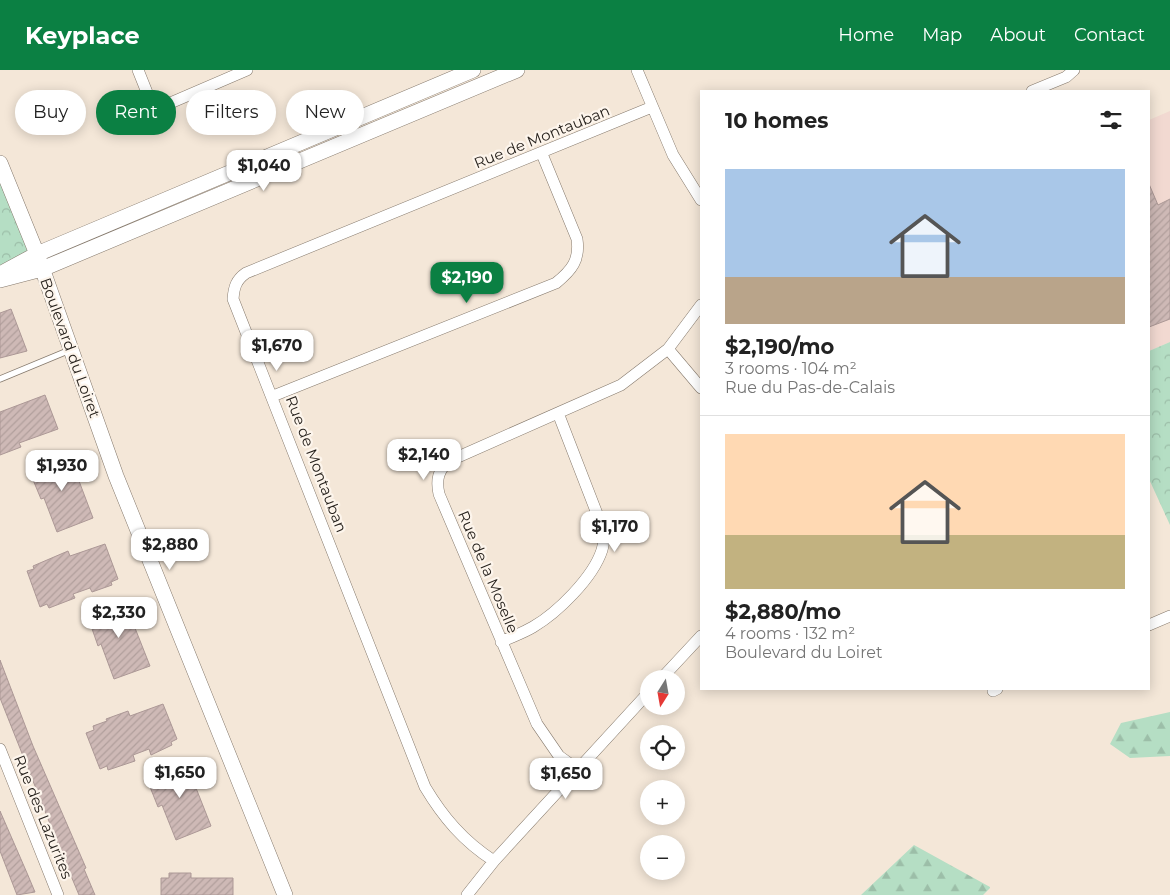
<!DOCTYPE html>
<meta charset="utf-8">
<style>
body{margin:0;font-family:Montserrat,sans-serif;background:#f2f2f2;color:#222;height:100vh;display:flex;flex-direction:column;font-size:19px;white-space:nowrap}
*{box-sizing:border-box;margin:0}
p{font-size:16px;color:#767676}
.icon{flex:none;width:28px;height:28px;fill:none;stroke:currentColor;stroke-width:2;stroke-linecap:round;stroke-linejoin:round}
.map{position:relative;flex:1;overflow:hidden}
.sheet{position:absolute;left:700px;top:20px;width:450px;height:600px;display:flex;flex-direction:column;background:#fff;border-radius:0px;box-shadow:0 2px 12px #0003}
.sheet>*{flex:none}
.hud{position:absolute;left:15px;top:20px;width:475px;height:45px;display:flex;gap:10px}
.needle{width:32px;rotate:191deg}
.buttons{position:absolute;left:640px;top:600px;display:grid;gap:10px}
.buttons a{display:grid;place-items:center;width:45px;height:45px;border-radius:50%;background:#fff;box-shadow:0 2px 12px #0003;font-size:25px}
.price{position:absolute;translate:-50% -42px;padding:0 11px;border-radius:10px;background:#fff;color:#222;font-size:16px;line-height:32px;filter:drop-shadow(0 1px 2px #0008)}
.price::after{content:'';position:absolute;left:50%;top:30px;width:15px;height:11px;margin-left:-8px;background:inherit;clip-path:polygon(0 0,100% 0,50% 100%)}
.price.on{background:#0b8043;color:#fff}
ul{padding:0;list-style:none}
li{display:grid;align-content:center;gap:10px;height:265px;padding:0 25px}
li+li{border-top:1px solid #e0e0e0}
li span{display:grid;place-items:center;height:155px;border-radius:0px;color:#555}
li>.icon{margin-inline-start:auto}
span .icon{width:90px;height:90px;fill:#fffc;stroke-width:1}
li b{font-size:21px}
h2{display:flex;justify-content:space-between;align-items:center;height:60px;padding:0 25px;font-size:21px}
.pill{padding:0 18px;border-radius:22px;background:#fff;box-shadow:0 2px 12px #0003;font-size:18px;line-height:45px}
.pill.on{background:#0b8043;color:#fff}
header{display:flex;align-items:center;gap:30px;box-sizing:border-box;height:70px;padding:0 25px;background:#0b8043;color:#fff}
header strong{font-size:24px}
nav{display:flex;gap:28px;margin-inline-start:auto;font-size:18px}
.map>svg:first-child{display:block}
</style>
<header>
<strong>Keyplace</strong>
<nav><a>Home</a><a>Map</a><a>About</a><a>Contact</a></nav>
</header>
<div class="map">
<svg width="1170" height="825" viewBox="0 0 1170 825">
<defs>
<pattern id="forest-firs" width="22" height="20" patternUnits="userSpaceOnUse" patternTransform="scale(1.25)"><rect width="22" height="20" fill="#b5dec4"/><path d="M5 1l3.5 6h-7zM16 11l3.5 6h-7z" fill="#9cbea8"/></pattern>
<pattern id="park-crowns" width="20" height="18" patternUnits="userSpaceOnUse" patternTransform="scale(1.25)"><rect width="20" height="18" fill="#b5dec4"/><path d="M2 6a3 3 0 1 1 6 0M12 15a3 3 0 1 1 6 0" fill="none" stroke="#9cbea8"/></pattern>
<pattern id="building-hatch" width="6" height="6" patternUnits="userSpaceOnUse" patternTransform="scale(1.25)"><rect width="6" height="6" fill="#ceb9b6"/><path d="M-1 1l2-2M0 6l6-6M5 7l2-2" fill="none" stroke="#b19f9c"/></pattern>
</defs>
<rect width="100%" height="100%" fill="#f4e7d8"/>
<path fill="#f2d9d1" d="M 1170,41 L 1170,272 L 1149,281 L 1149,50 Z"/>
<path fill="url(#forest-firs)" d="M 1170,642 L 1170,686 L 1130,688 L 1110,674 L 1121,653 Z
M 914,775 L 990,817 L 990,818 L 983,825 L 861,825 Z"/>
<path fill="url(#park-crowns)" d="M 0,93 L 37,184 L 0,204 Z
M 1170,272 L 1170,455 L 1149,409 L 1149,281 Z"/>
<path fill="url(#building-hatch)" stroke="#ac9896" d="M 1149,114 L 1158,135 L 1170,129 L 1170,249 L 1149,257 Z
M 11,239 L 27,281 L 0,288 L 0,243 Z
M 45,325 L 58,359 L 19,373 L 21,377 L 0,385 L 0,342 Z
M 68,383 L 70,389 L 74,388 L 83,409 L 79,411 L 93,448 L 57,462 L 44,428 L 41,429 L 31,405 L 35,403 L 32,397 Z
M 105,474 L 118,509 L 111,512 L 112,515 L 92,522 L 90,518 L 73,524 L 75,528 L 49,538 L 47,534 L 40,537 L 27,501 L 34,499 L 33,496 L 68,481 L 70,486 Z
M 125,530 L 127,537 L 130,535 L 138,556 L 135,558 L 150,596 L 114,609 L 101,574 L 98,576 L 89,550 L 92,549 L 89,543 Z
M 0,590 L 33,676 L 86,798 L 84,799 L 95,825 L 79,825 L 64,789 L 0,628 Z
M 163,634 L 177,669 L 171,672 L 172,675 L 151,685 L 149,679 L 133,685 L 135,691 L 108,700 L 107,696 L 100,699 L 86,663 L 94,660 L 93,656 L 107,651 L 106,649 L 128,641 L 130,646 Z
M 185,691 L 188,698 L 192,696 L 200,716 L 196,718 L 211,756 L 176,770 L 162,735 L 158,737 L 148,712 L 152,710 L 150,704 Z
M 0,741 L 27,803 L 35,822 L 17,825 L 0,781 Z
M 169,803 L 191,803 L 191,808 L 233,808 L 233,825 L 161,825 L 161,808 L 169,808 Z"/>
<g fill="none" stroke-linecap="round" stroke-linejoin="round">
<defs>
<path id="service" d="M 0,309 L 70,280"/>
<path id="minor" d="M 138,0 L 154,40 L 247,0
M 637,0 L 673,85 L 701,130
M 1032,21 L 1066,7 L 1074,0
M 668,279 L 701,318
M 273,326 L 556,213 C 572,200 580,190 577,169 L 542,84
M 1149,555 L 1170,546
M 501,572 C 511,567 523,563 533,557 C 557,543 593,508 602,480 C 605,471 603,463 601,454 L 558,343
M 661,609 L 701,566
M 993,621 L 997,619
M 0,679 L 58,825
M 577,699 L 559,686 L 537,654 L 439,424 C 436,410 438,400 449,391 L 621,315 L 668,279 L 701,235
M 494,791 C 463,771 443,747 425,717 L 233,229 C 234,217 236,210 246,203 L 652,37
M 467,825 L 494,791 L 649,622"/>
<path id="tertiary" d="M 0,93 L 37,184 L 116,406 L 285,825
M 0,204 L 37,184 L 473,0
M 0,210 L 42,199 L 517,0"/>
</defs>
<use href="#service" stroke="#85796c" stroke-width="7"/>
<use href="#minor" stroke="#85796c" stroke-width="12"/>
<use href="#tertiary" stroke="#85796c" stroke-width="16"/>
<use href="#service" stroke="#fff" stroke-width="5.5"/>
<use href="#minor" stroke="#fff" stroke-width="11"/>
<use href="#tertiary" stroke="#fff" stroke-width="15"/>
</g>
<g text-anchor="middle" stroke-width="4.5" stroke-linejoin="round" paint-order="stroke">
<g font-size="15" fill="#26211c" stroke="#fdf5ec">
<text transform="translate(542 67) rotate(-22)" y="5">Rue de Montauban</text>
<text transform="translate(70 278) rotate(70)" y="5">Boulevard du Loiret</text>
<text transform="translate(316 394) rotate(69)" y="5">Rue de Montauban</text>
<text transform="translate(488 502) rotate(67)" y="5">Rue de la Moselle</text>
<text transform="translate(43 747) rotate(68)" y="5">Rue des Lazurites</text>
</g>
</g>
</svg>
<div class="buttons">
<a><svg class="needle" viewBox="-14 -14 28 28"><path d="M0-13l5 13h-10z" fill="#e53935"/><path d="M0 13l5-13h-10z" fill="#767676"/></svg></a>
<a><svg class="icon" aria-label="locate" viewBox="0 0 24 24"><circle cx="12" cy="12" r="6"/><path d="M12 2v4M12 18v4M2 12h4M18 12h4"/></svg></a>
<a>+</a>
<a>−</a>
</div>
<b class="price" style="left:264px;top:122px">$1,040</b>
<b class="price on" style="left:467px;top:234px">$2,190</b>
<b class="price" style="left:277px;top:302px">$1,670</b>
<b class="price" style="left:424px;top:411px">$2,140</b>
<b class="price" style="left:62px;top:422px">$1,930</b>
<b class="price" style="left:615px;top:483px">$1,170</b>
<b class="price" style="left:170px;top:501px">$2,880</b>
<b class="price" style="left:119px;top:569px">$2,330</b>
<b class="price" style="left:180px;top:729px">$1,650</b>
<b class="price" style="left:566px;top:730px">$1,650</b>
<div class="hud">
<a class="pill">Buy</a>
<a class="pill on">Rent</a>
<a class="pill">Filters</a>
<a class="pill">New</a>
</div>
<section class="sheet">
<h2>10 homes<svg class="icon" aria-label="filters" viewBox="0 0 24 24"><path d="M4 7h16M4 17h16"/><circle cx="9" cy="7" r="2"/><circle cx="15" cy="17" r="2"/></svg></h2>
<ul>
<li><span style="background:linear-gradient(#a9c7e8 70%,#b9a48a 0)"><svg class="icon" aria-label="home" viewBox="0 0 24 24"><path d="M3 11l9-7 9 7M6 9v11h12V9"/></svg></span><div><b>$2,190/mo</b><p>3 rooms · 104 m²</p><p>Rue du Pas-de-Calais</p></div></li>
<li><span style="background:linear-gradient(#ffd9b3 65%,#c2b280 0)"><svg class="icon" aria-label="home" viewBox="0 0 24 24"><path d="M3 11l9-7 9 7M6 9v11h12V9"/></svg></span><div><b>$2,880/mo</b><p>4 rooms · 132 m²</p><p>Boulevard du Loiret</p></div></li>
</ul>
</section>
</div>
